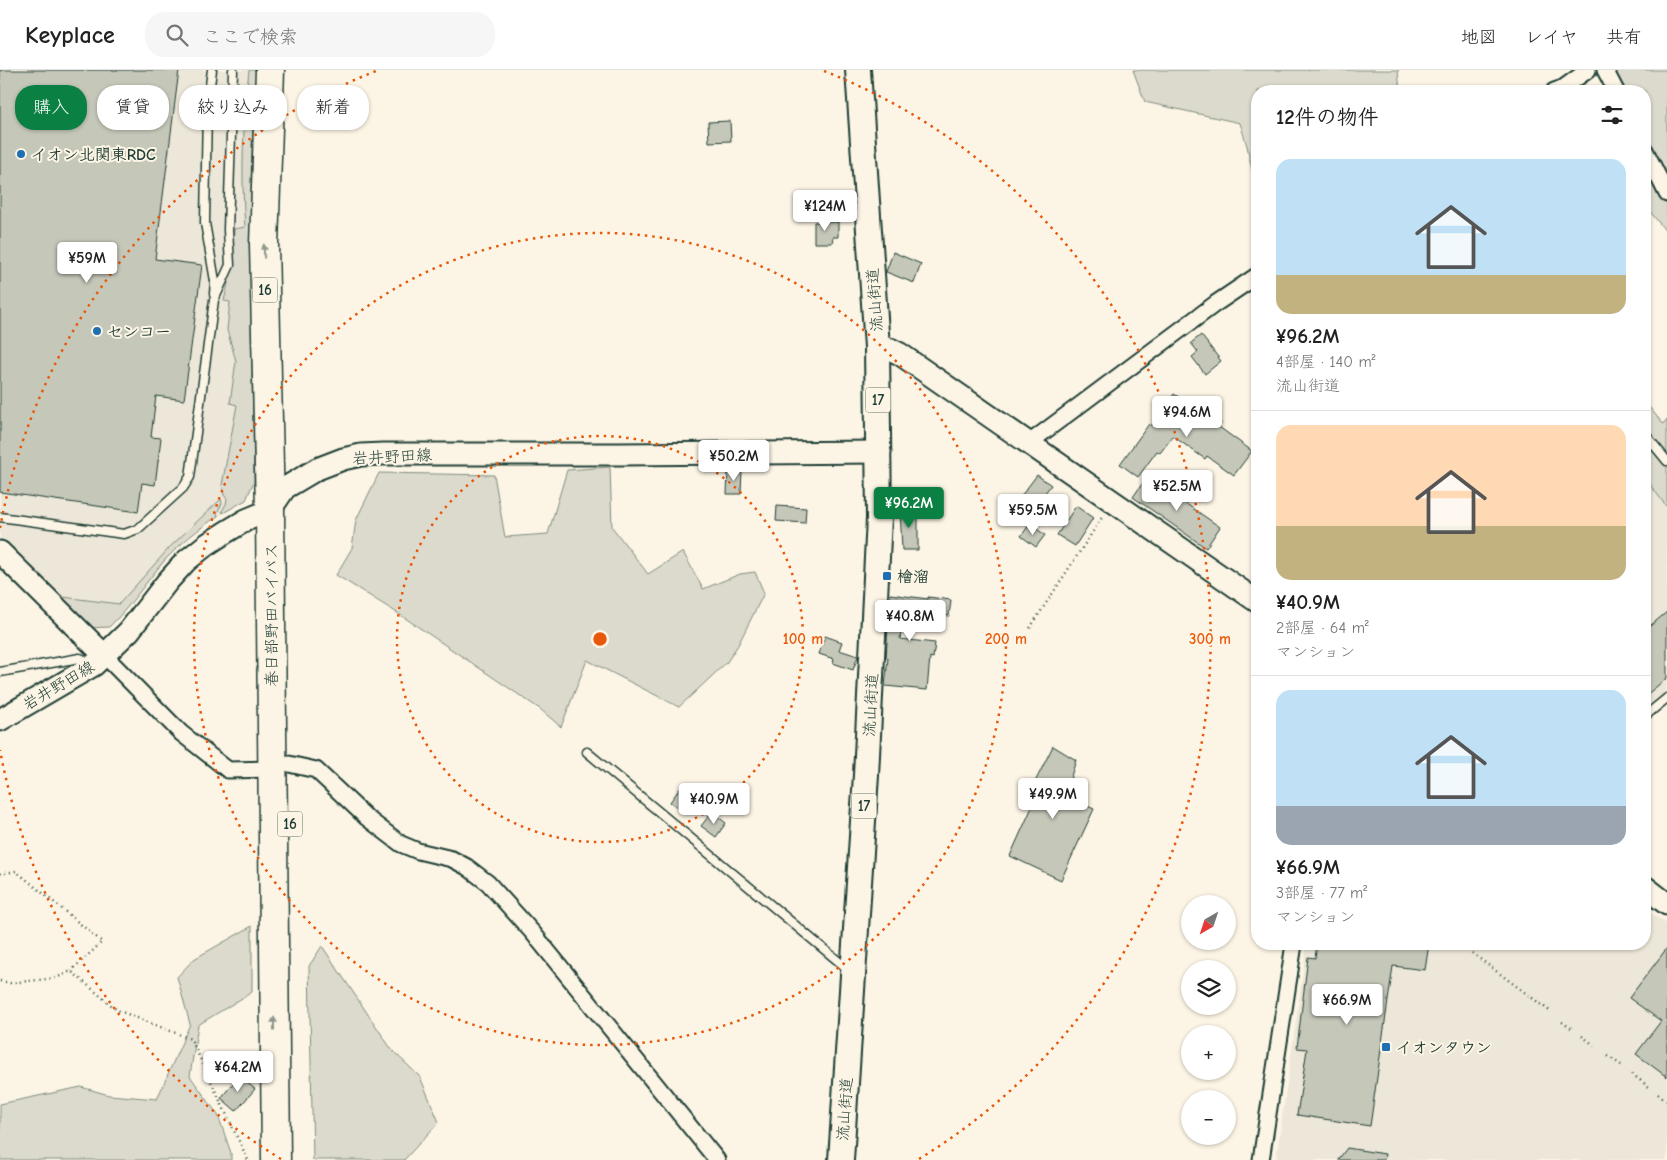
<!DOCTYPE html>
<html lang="ja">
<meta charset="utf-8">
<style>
body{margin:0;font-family:"Comic Neue","Klee One",sans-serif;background:#f6f6f6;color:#222;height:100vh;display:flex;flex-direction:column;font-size:19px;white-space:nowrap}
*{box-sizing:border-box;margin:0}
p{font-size:16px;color:#767676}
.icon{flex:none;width:28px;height:28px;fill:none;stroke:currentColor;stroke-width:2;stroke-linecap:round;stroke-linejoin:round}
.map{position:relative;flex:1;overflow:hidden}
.panel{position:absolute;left:1251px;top:15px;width:400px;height:865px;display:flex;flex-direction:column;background:#fff;border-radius:20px;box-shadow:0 1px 4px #0004}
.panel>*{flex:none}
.top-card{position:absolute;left:15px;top:15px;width:475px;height:45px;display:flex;gap:10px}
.needle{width:32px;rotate:219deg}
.tools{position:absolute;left:1181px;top:825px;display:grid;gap:10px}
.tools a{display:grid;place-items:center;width:55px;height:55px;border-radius:50%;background:#fff;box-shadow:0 1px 4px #0004;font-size:25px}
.price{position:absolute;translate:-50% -42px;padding:0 11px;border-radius:5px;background:#fff;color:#222;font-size:16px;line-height:32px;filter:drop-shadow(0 1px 2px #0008)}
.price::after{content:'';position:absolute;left:50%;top:30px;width:15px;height:11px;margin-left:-8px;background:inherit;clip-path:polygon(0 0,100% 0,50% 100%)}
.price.on{background:#0b8043;color:#fff}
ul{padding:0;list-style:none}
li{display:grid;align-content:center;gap:10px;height:265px;padding:0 25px}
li+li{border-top:1px solid #e0e0e0}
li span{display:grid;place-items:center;height:155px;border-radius:15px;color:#555}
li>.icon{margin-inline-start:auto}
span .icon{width:90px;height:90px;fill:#fffc;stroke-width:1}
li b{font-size:21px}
h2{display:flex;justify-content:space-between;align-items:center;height:60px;padding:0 25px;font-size:21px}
.pill{padding:0 18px;border-radius:20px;background:#fff;box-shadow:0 1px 4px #0004;font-size:18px;line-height:45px}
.pill.on{background:#0b8043;color:#fff}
header{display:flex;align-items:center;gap:30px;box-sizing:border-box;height:70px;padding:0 25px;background:#fff;border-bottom:1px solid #e0e0e0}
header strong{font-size:24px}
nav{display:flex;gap:28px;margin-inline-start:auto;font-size:18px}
.search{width:350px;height:45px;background:#f6f6f6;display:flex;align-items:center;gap:12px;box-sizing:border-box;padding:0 18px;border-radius:20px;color:#767676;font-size:19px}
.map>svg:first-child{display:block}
</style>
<header>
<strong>Keyplace</strong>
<div class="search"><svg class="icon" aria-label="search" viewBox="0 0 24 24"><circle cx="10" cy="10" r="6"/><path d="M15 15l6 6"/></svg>ここで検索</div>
<nav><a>地図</a><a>レイヤ</a><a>共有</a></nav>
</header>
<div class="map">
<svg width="1667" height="1090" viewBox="0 0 1667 1090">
<rect width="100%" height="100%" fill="#fcf5e5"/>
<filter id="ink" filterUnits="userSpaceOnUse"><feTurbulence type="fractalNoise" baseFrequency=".02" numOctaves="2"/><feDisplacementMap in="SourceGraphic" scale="10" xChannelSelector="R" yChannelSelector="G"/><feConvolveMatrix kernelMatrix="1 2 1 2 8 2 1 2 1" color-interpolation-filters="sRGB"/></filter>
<g filter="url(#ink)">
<path fill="#ece7d8" d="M 0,0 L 256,0 L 251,90 L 250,190 L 254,411 L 246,430 L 203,456 L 178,476 L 120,546 L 109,557 L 88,558 L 0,472 Z
M 1645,370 L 1667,397 L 1667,621 L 1645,639 Z
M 1645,839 L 1667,854 L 1667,1090 L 1276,1090 L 1307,874 L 1645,874 Z"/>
<path fill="#dcdacc" stroke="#7e8c80" d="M 249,0 L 256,0 C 246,137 252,274 254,411 L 246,430 L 223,443 L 222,441 L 226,434 L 227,429 L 224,425 L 222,415 L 237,335 L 230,333 L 236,291 L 227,260 L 230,232 L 224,231 L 232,196 L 234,159 L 245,157 C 241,103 243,54 249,0 Z
M 1133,0 L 1398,0 L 1400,21 L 1258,21 L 1257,125 L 1247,76 L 1240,53 L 1145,32 Z
M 1619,0 L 1667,0 L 1667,163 L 1645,135 L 1645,21 L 1605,21 Z
M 1645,332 L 1663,354 L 1667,349 L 1667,437 L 1645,408 Z
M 610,397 L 612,457 L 648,504 L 683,482 L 703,519 L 740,504 L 755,502 L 764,523 L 738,575 L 727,592 L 679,637 L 587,590 L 561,657 L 540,639 L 399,544 L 336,505 L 352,478 L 356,450 L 379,403 L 494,405 L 505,467 L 548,464 L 567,400 Z
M 221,429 L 222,433 L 217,443 L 218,446 C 198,459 180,474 164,491 C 145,513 130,537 109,557 L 88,558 L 55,526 L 119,534 L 171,476 Z
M 252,856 L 252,922 L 198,955 L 190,1006 L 218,1045 L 231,1083 L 231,1090 L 0,1090 L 0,1034 L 81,1017 L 109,1025 L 157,1029 L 190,954 L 177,907 L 194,889 Z
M 322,876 L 392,980 L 420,1007 L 439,1052 L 404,1090 L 313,1090 L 309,896 Z"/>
<path fill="#c5c7b9" stroke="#1f3d34" d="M 0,0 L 179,0 L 155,189 L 202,195 L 184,330 L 156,326 L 151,367 L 161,368 L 155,415 L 142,413 L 138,442 L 0,422 Z
M 730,51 L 731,71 L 709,72 L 708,52 Z
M 814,152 L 838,152 L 838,167 L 833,167 L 832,173 L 814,173 Z
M 893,182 L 921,194 L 914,213 L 886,202 Z
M 1201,265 L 1221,291 L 1205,304 L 1192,287 L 1198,282 L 1191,273 Z
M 1174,324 L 1202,344 L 1204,341 L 1221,353 L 1219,357 L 1252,381 L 1234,405 L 1207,386 L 1205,389 L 1173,366 L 1160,383 L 1157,381 L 1138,407 L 1120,394 L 1149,354 L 1151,356 Z
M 728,400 L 742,400 L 741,424 L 727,424 Z
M 1037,405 L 1051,415 L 1032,440 L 1018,430 Z
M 1147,407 L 1220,457 L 1206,478 L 1133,427 Z
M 777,436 L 806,438 L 805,453 L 776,451 Z
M 1076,436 L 1093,448 L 1075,476 L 1057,465 Z
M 900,438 L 918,438 L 918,480 L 902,480 Z
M 1030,454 L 1045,465 L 1036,477 L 1021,466 Z
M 890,524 L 928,529 L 928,527 L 951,530 L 949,546 L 918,542 L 918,549 L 903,547 L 900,569 L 935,573 L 933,588 L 930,587 L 927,620 L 885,616 L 888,588 L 886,588 Z
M 1667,542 L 1667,608 L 1645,626 L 1645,560 Z
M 825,566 L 842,572 L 839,580 L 858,586 L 853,600 L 833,593 L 834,589 L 819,584 Z
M 1053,676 L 1076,690 L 1065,726 L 1094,739 L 1061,810 L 1010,786 L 1042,715 L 1035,712 Z
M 683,714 L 698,726 L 685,743 L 670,732 Z
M 712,742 L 726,753 L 716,767 L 701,756 Z
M 1317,874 L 1429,874 L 1425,900 L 1393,896 L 1370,1056 L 1297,1045 L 1307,979 L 1297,978 L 1308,887 L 1315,888 Z
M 1667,878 L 1667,1007 L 1636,984 L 1661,951 L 1629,928 Z
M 239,1006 L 255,1019 L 236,1041 L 221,1028 Z
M 1347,1078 L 1385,1084 L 1384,1090 L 1338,1090 Z"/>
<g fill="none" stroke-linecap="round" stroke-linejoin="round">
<defs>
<path id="lane" d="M 212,0 L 207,38 L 205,153 L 215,211 L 214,224
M 1645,364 L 1667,391
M 0,447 L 124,464 L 138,459 L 183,418 L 190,407 L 214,230 L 230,195 L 228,160 L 233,0
M 0,602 L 80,588 L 91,593
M 1645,646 L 1667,628
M 587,682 L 849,900"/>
<path id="street" d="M 1605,0 L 1616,21
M 1554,21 L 1563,18 L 1588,0
M 1645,80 L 1667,124
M 1029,373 L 1215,234 L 1258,205
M 104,585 L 181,663 L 228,700 L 272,699
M 289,694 L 316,700 L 367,748 L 401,774 L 418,781 L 452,789 L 467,797 L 488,813 L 533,863 L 717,1090
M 1261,1090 L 1294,874"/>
<path id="secondary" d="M 877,277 L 890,279 L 900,284 L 1258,532
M 0,482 L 104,585
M 0,650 L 94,595 L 129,561 L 167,512 L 186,491 L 206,475 L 226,462 L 246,450 L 270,440 L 285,418 L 317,399 L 343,389 L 361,385 L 383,384 L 620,384 L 880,382
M 1645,817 L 1667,834"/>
<path id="primary" d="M 841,1090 L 866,705 L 879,448 L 877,277 L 858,0"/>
<path id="highway" d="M 270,0 L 264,175 L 270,440 L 276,1090"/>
</defs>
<use href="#lane" stroke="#1f3d34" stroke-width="11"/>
<use href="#street" stroke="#1f3d34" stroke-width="19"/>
<use href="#secondary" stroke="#1f3d34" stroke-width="25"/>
<use href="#primary" stroke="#1f3d34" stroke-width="28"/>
<use href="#highway" stroke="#1f3d34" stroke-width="31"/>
<path stroke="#1f3d34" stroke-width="2.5" stroke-dasharray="1 4" stroke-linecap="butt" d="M 1030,558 L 1103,446
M 0,804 L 16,801 L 102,872 L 71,901
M 1460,874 L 1551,942
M 0,911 L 10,913 L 56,908 L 71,901 L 117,940 L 191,969 L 248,1090
M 1562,952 L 1571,958
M 1582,966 L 1598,978
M 1608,986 L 1624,997
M 1632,1004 L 1649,1017
M 1658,1024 L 1667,1031"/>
<use href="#lane" stroke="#fcf5e5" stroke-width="8"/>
<use href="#street" stroke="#fcf5e5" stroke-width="15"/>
<use href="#secondary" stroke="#fcf5e5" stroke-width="21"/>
<use href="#primary" stroke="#fcf5e5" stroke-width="24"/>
<use href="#highway" stroke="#fcf5e5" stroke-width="28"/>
</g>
<defs><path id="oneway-solid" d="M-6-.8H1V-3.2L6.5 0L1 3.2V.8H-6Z" transform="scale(1.25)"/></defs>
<g fill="#8e998c">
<use href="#oneway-solid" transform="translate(264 181) rotate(-91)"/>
<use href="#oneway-solid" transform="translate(274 954) rotate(-90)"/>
</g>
</g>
<g fill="none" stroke="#e8590c" stroke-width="2.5" stroke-dasharray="2.5 5">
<circle cx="600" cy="569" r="203"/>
<circle cx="600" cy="569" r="406"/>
<path d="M281 1089A610 610 0 0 1 0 680M0 458A610 610 0 0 1 376 1M824 1A610 610 0 0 1 919 1089"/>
</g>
<g fill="#1f6fb2" stroke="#fcf5e5" stroke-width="2">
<circle cx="21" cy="84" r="5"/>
<circle cx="97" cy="261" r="5"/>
<rect x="882" y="501" width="10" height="10" rx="2.5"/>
<rect x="1381" y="972" width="10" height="10" rx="2.5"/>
</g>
<g text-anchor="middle" stroke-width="4" stroke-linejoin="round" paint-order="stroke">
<g fill="#fcf5e5" stroke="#617469" stroke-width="1">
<rect x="252.5" y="207.5" width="25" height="25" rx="4"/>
<rect x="865.5" y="317.5" width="25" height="25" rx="4"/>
<rect x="851.5" y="723.5" width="25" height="25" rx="4"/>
<rect x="277.5" y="741.5" width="25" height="25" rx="4"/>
</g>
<g font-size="15" font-weight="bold" fill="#1f3d34">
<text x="265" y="225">16</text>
<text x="878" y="335">17</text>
<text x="864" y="741">17</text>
<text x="290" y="759">16</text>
</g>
<g font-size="16" font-weight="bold" fill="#1f3d34" stroke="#fcf5e5" text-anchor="start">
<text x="31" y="90">イオン北関東RDC</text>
<text x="107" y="267">センコー</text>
<text x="897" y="512">檜溜</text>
<text x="1396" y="983">イオンタウン</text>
</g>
<g font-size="16" fill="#1f3d34" stroke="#fcf5e5">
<text transform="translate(874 230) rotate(-94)" y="6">流山街道</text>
<text transform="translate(392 386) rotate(-3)" y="6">岩井野田線</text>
<text transform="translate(271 545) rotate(-90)" y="6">春日部野田バイパス</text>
<text transform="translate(58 615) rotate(-31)" y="6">岩井野田線</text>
<text transform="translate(870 635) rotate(-87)" y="6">流山街道</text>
<text transform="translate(844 1039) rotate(-86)" y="6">流山街道</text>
</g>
</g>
<circle cx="600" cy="569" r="8" fill="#e8590c" stroke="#fcf5e5" stroke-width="2.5"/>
<g font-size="15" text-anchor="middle" font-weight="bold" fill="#e8590c" stroke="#fcf5e5" stroke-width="4" stroke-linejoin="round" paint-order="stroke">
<text x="803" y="574">100 m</text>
<text x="1006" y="574">200 m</text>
<text x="1210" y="574">300 m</text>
</g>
</svg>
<div class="tools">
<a><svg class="needle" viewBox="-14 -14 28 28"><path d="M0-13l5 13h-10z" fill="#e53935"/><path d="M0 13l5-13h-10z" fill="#767676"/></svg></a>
<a><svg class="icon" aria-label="layers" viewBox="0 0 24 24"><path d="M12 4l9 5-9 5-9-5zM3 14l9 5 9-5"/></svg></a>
<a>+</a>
<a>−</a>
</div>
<b class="price" style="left:825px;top:162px">¥124M</b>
<b class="price" style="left:87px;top:214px">¥59M</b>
<b class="price" style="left:1187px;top:368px">¥94.6M</b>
<b class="price" style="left:734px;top:412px">¥50.2M</b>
<b class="price" style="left:1177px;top:442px">¥52.5M</b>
<b class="price on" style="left:909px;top:459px">¥96.2M</b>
<b class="price" style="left:1033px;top:466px">¥59.5M</b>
<b class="price" style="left:910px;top:572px">¥40.8M</b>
<b class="price" style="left:1053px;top:750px">¥49.9M</b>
<b class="price" style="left:714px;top:755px">¥40.9M</b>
<b class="price" style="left:1347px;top:956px">¥66.9M</b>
<b class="price" style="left:238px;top:1023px">¥64.2M</b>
<div class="top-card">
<a class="pill on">購入</a>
<a class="pill">賃貸</a>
<a class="pill">絞り込み</a>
<a class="pill">新着</a>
</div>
<section class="panel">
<h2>12件の物件<svg class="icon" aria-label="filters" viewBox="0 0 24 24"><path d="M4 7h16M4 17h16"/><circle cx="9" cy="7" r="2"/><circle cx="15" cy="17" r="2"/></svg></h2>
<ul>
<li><span style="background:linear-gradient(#bfe0f5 75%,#c2b280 0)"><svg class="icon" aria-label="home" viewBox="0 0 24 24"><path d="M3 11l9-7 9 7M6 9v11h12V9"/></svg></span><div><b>¥96.2M</b><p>4部屋 · 140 m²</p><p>流山街道</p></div></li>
<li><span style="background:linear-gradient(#ffd9b3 65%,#c2b280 0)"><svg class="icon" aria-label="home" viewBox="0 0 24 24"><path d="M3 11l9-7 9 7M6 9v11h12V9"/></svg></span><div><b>¥40.9M</b><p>2部屋 · 64 m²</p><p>マンション</p></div></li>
<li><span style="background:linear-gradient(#bfe0f5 75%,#9aa5b1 0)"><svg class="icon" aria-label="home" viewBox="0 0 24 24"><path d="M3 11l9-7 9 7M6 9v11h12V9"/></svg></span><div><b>¥66.9M</b><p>3部屋 · 77 m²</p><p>マンション</p></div></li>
</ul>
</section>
</div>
